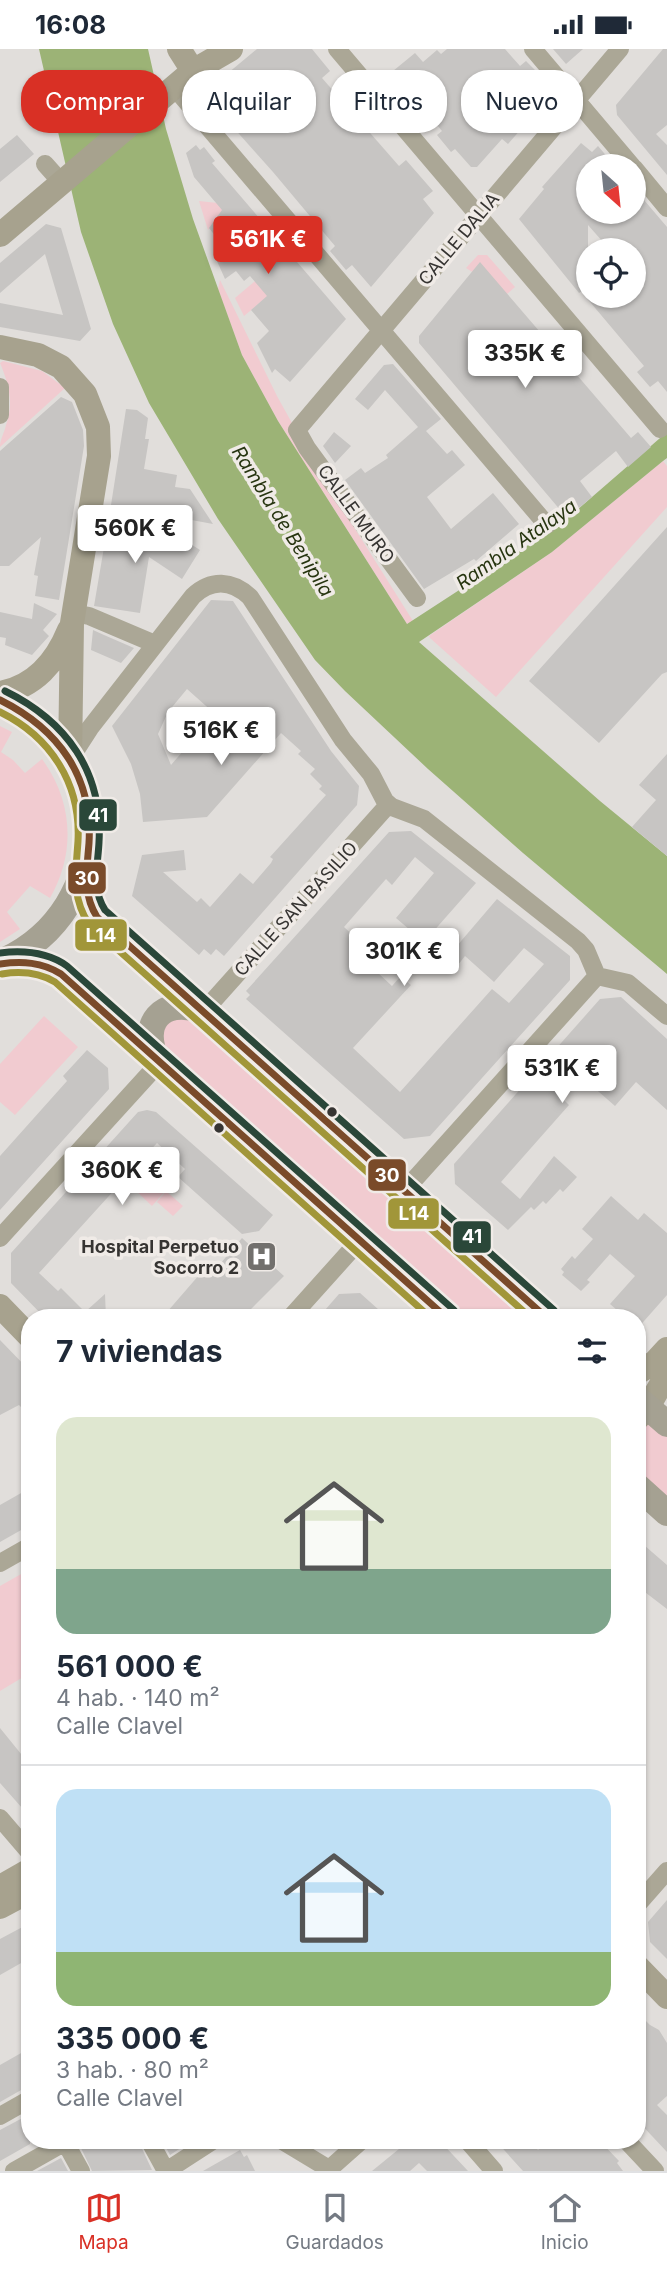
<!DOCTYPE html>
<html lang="es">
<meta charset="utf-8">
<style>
body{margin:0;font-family:Inter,sans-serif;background:#f2f2f3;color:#1f2937;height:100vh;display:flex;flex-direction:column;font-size:26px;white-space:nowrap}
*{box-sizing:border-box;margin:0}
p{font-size:23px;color:#747a83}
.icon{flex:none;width:38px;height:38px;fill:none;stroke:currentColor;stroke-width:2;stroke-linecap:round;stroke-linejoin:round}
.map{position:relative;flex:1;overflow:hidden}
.side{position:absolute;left:21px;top:1260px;width:625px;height:840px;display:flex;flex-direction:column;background:#fff;border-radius:28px;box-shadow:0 2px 5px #0004}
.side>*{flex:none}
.hud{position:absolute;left:21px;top:21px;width:626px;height:63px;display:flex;gap:14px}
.needle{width:46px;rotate:153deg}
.tools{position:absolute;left:576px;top:105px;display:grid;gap:14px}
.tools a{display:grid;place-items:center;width:70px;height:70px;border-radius:50%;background:#fff;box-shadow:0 2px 5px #0004;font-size:35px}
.price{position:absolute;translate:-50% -60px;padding:0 16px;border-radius:7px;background:#fff;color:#222;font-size:23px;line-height:46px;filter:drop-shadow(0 2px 4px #0008)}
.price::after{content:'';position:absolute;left:50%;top:42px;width:21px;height:16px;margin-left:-10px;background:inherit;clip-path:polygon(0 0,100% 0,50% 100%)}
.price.on{background:#d93025;color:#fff}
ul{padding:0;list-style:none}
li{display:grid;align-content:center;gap:14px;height:371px;padding:0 35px}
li+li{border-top:2px solid #e0e1e3}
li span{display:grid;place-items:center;height:217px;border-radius:21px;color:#555}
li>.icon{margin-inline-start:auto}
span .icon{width:126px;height:126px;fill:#fffc;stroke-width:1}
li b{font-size:30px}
h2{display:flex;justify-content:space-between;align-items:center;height:84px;padding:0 35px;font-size:30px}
.pill{padding:0 24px;border-radius:28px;background:#fff;box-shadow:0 2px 5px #0004;font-size:24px;line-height:63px}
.pill.on{background:#d93025;color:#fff}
.status{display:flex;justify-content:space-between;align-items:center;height:49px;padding:0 35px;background:#fff;direction:ltr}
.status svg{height:19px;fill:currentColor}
.tabs{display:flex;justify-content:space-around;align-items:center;height:98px;border-top:2px solid #e0e1e3;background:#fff;font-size:19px;color:#747a83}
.tabs a{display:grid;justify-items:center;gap:4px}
.tabs .on{color:#d93025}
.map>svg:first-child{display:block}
</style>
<div class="status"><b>16:08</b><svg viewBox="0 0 49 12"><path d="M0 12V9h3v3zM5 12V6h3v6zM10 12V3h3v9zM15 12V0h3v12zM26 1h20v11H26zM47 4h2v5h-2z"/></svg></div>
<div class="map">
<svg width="667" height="2122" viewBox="0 0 667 2122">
<rect width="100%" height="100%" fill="#e1dedb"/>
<path fill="#f1cbd0" d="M 199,152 L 227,155 L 208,181 Z
M 478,206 L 487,206 L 515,238 L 507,245 L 466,219 Z
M 268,221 L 281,236 L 244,267 L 235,249 Z
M 220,231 L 277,347 L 318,421 L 413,572 L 407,575 L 278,372 L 242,306 L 218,240 Z
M 3,312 L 42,322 L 65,339 L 0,398 C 0,390 4,385 6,376 C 14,355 9,335 0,314 Z
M 663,412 L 667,417 L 667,458 L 496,648 L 430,589 L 429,587 L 552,503 Z
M 0,677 L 12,683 L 1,703 L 13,711 L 25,724 L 42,710 C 73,752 76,804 50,849 L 30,837 L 7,863 L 20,880 L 0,893 Z
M 182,958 L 547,1269 L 447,1269 L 150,994 Z
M 44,967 L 78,998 L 15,1066 L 0,1053 L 0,1015 Z
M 156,1108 L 176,1130 L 152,1157 L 131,1137 Z
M 166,1142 L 183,1157 L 173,1167 L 157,1153 Z
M 637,1370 L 667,1375 L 667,1464 L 637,1437 Z
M 30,1520 L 30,1624 L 0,1642 L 0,1537 Z"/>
<path fill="#9cb376" d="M 39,0 L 148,0 L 166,80 L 193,170 L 242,306 L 278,372 L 407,575 L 562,474 L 667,383 L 667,409 L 663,412 L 552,503 L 419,593 L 600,752 L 667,807 L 667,925 L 523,804 L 428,720 L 345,642 L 315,611 L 218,470 L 149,354 L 113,275 L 81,183 Z"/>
<path fill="#c7c5c3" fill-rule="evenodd" d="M 257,0 L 312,0 L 330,22 L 322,29 L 399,117 L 406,111 L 433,142 L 423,150 L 434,164 L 371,238 L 352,216 L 346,221 L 330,202 L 335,197 L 273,123 L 216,59 L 211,63 L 203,53 L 204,44 Z
M 447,0 L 505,0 L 520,17 L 526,12 L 535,21 L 527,31 L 540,41 L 515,74 L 522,79 L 508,95 L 502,90 L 477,118 L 471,118 L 455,100 L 451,103 L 437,86 L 442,82 L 393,22 L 415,4 L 423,13 L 437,1 L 441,5 Z
M 553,0 L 583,0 L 566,15 Z
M 663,0 L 667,0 L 667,76 L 656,85 L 667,96 L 667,126 L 617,66 L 616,56 Z
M 17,86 L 34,105 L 0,133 L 0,100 Z
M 581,94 L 592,103 L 598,97 L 615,117 L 588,117 L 588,163 L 634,163 L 644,151 L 667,178 L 667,343 L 658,332 L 650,338 L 637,323 L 644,317 L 585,247 L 634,247 L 634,201 L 610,201 L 588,176 L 588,238 L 579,244 L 519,170 L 544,140 L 542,138 Z
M 196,96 L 200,101 L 204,98 L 215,112 L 212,114 L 346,270 L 290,333 L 275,320 L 272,324 L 257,294 L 269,282 L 251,261 L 267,247 L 250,227 L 244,232 L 236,222 L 225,230 L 217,212 L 228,203 L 209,179 L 222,161 L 194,128 L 186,104 Z
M 46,175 L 61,179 L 91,280 L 80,292 L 0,278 L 0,254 L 63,266 L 45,205 L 0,244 L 0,214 Z
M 480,213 L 631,389 L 638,383 L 651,398 L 628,418 L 616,402 L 580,432 L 592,448 L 567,469 L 419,294 L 419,287 Z
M 393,315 L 441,370 L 426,382 L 447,405 L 452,401 L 465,416 L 427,448 L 451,480 L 493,444 L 519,475 L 476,512 L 474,510 L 424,540 L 345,431 L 361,419 L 365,424 L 388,409 L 386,406 L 418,378 L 385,341 L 368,361 L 355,350 L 384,316 Z
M 61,348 L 72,353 L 83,381 L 84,397 L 59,551 L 35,547 L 38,527 L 34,526 L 41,488 L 9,517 L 0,517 L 0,402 Z
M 126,360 L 137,361 L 148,369 L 145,390 L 149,390 L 144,420 L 177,426 L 175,438 L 190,440 L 213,475 L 111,456 Z
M 334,383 L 351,397 L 335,414 L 323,397 Z
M 109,469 L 153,484 L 152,493 L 172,491 L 188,496 L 189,494 L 200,501 L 182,530 L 149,508 L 140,564 L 94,557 Z
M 667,478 L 667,623 L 662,625 L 599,694 L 529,632 Z
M 211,551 L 233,552 L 331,702 L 359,737 L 357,756 L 224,907 L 216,900 L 211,906 L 204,900 L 199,906 L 132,847 L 142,806 L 184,801 L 186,821 L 163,823 L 197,853 L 201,849 L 210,858 L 240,824 L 253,835 L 271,814 L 273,810 L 270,808 L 326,746 L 319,740 L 322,737 L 310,725 L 315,720 L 298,705 L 301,702 L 281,684 L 207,768 L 143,773 L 140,745 L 131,715 L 112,677 ZM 187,640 L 215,665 L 171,716 L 158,685 L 168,663 Z
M 34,554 L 57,565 L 43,581 L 49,587 L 32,606 L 5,596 L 6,589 L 0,588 L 0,563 L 32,570 Z
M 93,581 L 104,586 L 134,599 L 121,614 L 91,601 Z
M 667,705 L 667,807 L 632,778 L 656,751 L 639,736 Z
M 411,782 L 476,834 L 424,893 L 396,869 L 434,824 L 415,808 L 392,836 L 386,830 L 344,878 L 370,902 L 363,910 L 392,937 L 400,928 L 411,936 L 353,999 L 400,1043 L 492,940 L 509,954 L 544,915 L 524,899 L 494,933 L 465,907 L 454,921 L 444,912 L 497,850 L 570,907 L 570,931 L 430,1087 L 404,1090 L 246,950 L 250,946 L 246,942 L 389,783 Z
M 621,948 L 667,990 L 667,1061 L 636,1033 L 615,1057 L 575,1022 L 556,1043 L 569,1056 L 501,1133 L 520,1150 L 554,1107 L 577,1128 L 563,1143 L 560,1140 L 546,1155 L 543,1152 L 534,1161 L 531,1158 L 508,1181 L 455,1135 L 454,1115 L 600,950 Z
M 87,1001 L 108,1019 L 109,1040 L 0,1161 L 0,1107 L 67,1032 L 63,1027 Z
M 147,1061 L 156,1063 L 273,1166 L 259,1182 L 242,1185 L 178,1128 L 185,1120 L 157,1094 L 39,1224 L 58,1242 L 61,1239 L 85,1263 L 105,1245 L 106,1269 L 45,1269 L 11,1234 L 11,1204 L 138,1063 Z
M 611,1147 L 638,1171 L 644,1164 L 667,1184 L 667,1246 L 637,1280 L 637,1269 L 626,1269 L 610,1255 L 635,1227 L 610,1205 L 587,1231 L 590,1233 L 581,1242 L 562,1226 L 564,1223 L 561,1220 L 572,1207 L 575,1210 L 593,1190 L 582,1180 Z
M 242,1189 L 284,1227 L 242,1269 L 174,1269 L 167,1263 L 206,1218 L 215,1221 Z
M 360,1244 L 388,1269 L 318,1269 L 339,1245 Z
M 0,1291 L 30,1322 L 30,1367 L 19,1356 L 0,1366 Z
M 30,1439 L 30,1476 L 0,1493 L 0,1456 Z
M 637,1490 L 667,1516 L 667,1560 L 637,1537 Z
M 0,1679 L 30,1716 L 30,1768 L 0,1734 Z
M 667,1851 L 667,1910 L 650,1893 L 648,1873 Z
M 30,1874 L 30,1909 L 0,1926 L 0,1890 Z
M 637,1963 L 650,1976 L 659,1981 L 667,1994 L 667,2047 L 657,2056 L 667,2066 L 667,2103 L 637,2071 Z
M 30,1999 L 30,2036 L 0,2053 L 0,2016 Z
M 30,2065 L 30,2095 L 0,2112 L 0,2081 Z
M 90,2091 L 138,2091 L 152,2121 L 92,2122 L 80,2097 Z
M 162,2091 L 193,2091 L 170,2106 Z
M 410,2091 L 439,2091 L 468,2122 L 427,2122 L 419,2114 L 410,2122 L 372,2122 Z
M 495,2091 L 529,2091 L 538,2101 L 549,2091 L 599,2091 L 619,2112 L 617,2114 L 623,2122 L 523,2122 Z
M 240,2101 L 244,2108 L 247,2106 L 255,2122 L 203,2122 Z
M 61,2109 L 68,2122 L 37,2122 Z"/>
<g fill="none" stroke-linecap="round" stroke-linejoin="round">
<path stroke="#aba796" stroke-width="18" d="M 337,0 L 660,380
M 533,0 L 632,117
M 174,38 L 547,476
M 45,115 L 61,133
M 634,119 L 667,159
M 0,338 L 0,366
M 417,549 L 307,399 L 297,381 L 620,0
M 74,564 L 89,567 L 148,592 L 154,597
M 70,710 L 90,679 L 193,547 C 211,530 232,531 250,548 L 343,691 L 371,725 L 385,752 L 392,758 L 424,770 L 578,892 L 586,901 L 597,927 L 628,934 L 667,967
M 203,963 L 388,756
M 404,1142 L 597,927
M 0,1189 L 160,1013
M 290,1269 L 360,1191
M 0,1514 L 30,1497
M 0,1769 L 30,1804
M 637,1856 L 667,1822
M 0,2067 L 30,2050
M 149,2091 L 166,2122
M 281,2091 L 324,2117 L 329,2122
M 467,2091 L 494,2122
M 626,2091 L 655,2122
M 65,2093 L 81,2122
M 14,2122 L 69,2091
M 166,2122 L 214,2091
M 327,2122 L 362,2091"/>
<path stroke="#a7a28e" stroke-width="24" d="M 179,0 L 193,22
M 0,186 L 193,22 L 231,0
M 0,298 L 38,306 L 61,318 L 85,345 L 98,378 L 99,407 L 72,574 L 70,710
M 0,644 C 34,638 56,613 69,581
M 0,1257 L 30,1288
M 637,1324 L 655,1313 L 667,1300
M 637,1370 L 648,1358 L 667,1325
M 0,1838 L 30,1821
M 0,1858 L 30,1842
M 637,1917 L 667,1948"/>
<path stroke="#a5a192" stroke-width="26" d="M 0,651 C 119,699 117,860 3,912
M 87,808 C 85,830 83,850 97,868 L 547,1269
M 0,915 C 21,911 44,912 61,925 L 447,1269
M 157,1011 C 139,975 162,948 200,961
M 637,1349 L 667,1375
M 637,1437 L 667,1464"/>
<defs>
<path id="bus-1" d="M 0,651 C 58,680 93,727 89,794 C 87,821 82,844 97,868 L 547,1269
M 0,915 C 22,912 42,913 61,925 L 447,1269"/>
<path id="bus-2" d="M 0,663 C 51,688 81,735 78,792 C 76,823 71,848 89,875 L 531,1269
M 2,925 C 20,922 38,923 55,933 L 431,1269"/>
<path id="bus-3" d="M 5,642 C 66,672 103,722 99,793 C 98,817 91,839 105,861 L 554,1261
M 0,904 C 24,901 47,903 67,917 L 454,1261"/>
</defs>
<use href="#bus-1" stroke="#f0ebe7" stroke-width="12"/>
<use href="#bus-2" stroke="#f0ebe7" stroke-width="12"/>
<use href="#bus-3" stroke="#f0ebe7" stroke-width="12"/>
<use href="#bus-1" stroke="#7a4b2a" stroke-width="7"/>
<use href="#bus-2" stroke="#a19639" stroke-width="7"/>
<use href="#bus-3" stroke="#2a4739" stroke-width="7"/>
</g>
<defs>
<symbol id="hospital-square" viewBox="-11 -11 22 22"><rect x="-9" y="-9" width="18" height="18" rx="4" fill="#72706d" stroke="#f0ebe7"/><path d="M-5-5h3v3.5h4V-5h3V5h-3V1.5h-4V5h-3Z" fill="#fff"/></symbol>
</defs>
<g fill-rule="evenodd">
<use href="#hospital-square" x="244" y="1190" width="35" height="35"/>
</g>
<g fill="#363432" stroke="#f0ebe7" stroke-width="2.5">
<circle cx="332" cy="1063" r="6"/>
<circle cx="219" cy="1079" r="6"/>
</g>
<g text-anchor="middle" stroke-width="7" stroke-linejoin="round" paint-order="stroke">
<g font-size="18" fill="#363432" stroke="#f0ebe7">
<text transform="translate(459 190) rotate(-50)" y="6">CALLE DALIA</text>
<text transform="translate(356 465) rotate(54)" y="6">CALLE MURO</text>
<text transform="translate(296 860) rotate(-48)" y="6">CALLE SAN BASILIO</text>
</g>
<g font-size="18" font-weight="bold" fill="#363432" stroke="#f0ebe7" text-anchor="end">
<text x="239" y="1204">Hospital Perpetuo<tspan x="239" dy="21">Socorro 2</tspan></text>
</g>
<g font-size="19" font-style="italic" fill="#273510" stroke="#f0ebe7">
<text transform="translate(283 472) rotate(58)" y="7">Rambla de Benipila</text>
<text transform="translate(516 495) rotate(-35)" y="7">Rambla Atalaya</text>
</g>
</g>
<g stroke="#f0ebe7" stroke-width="2.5">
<rect x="78" y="749" width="40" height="34" rx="7" fill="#2a4739"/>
<rect x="67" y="812" width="40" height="34" rx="7" fill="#7a4b2a"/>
<rect x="74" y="869" width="54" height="34" rx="7" fill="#a19639"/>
<rect x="367" y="1109" width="40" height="34" rx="7" fill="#7a4b2a"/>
<rect x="387" y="1148" width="53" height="33" rx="7" fill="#a19639"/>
<rect x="452" y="1171" width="40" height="34" rx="7" fill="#2a4739"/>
</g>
<g font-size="19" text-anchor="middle" font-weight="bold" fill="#fff">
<text x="98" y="773">41</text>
<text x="87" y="836">30</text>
<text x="101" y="893">L14</text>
<text x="387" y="1133">30</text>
<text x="414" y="1171">L14</text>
<text x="472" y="1194">41</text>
</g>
</svg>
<div class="tools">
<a><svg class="needle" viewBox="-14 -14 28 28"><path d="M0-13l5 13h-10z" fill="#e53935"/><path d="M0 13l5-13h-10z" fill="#747a83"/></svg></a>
<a><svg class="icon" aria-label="locate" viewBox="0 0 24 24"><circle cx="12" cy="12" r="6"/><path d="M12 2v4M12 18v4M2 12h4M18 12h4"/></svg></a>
</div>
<b class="price on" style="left:268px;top:227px">561K €</b>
<b class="price" style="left:525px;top:341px">335K €</b>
<b class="price" style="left:135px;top:516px">560K €</b>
<b class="price" style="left:221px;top:718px">516K €</b>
<b class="price" style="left:404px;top:939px">301K €</b>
<b class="price" style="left:562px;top:1056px">531K €</b>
<b class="price" style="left:122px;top:1158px">360K €</b>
<div class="hud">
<a class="pill on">Comprar</a>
<a class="pill">Alquilar</a>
<a class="pill">Filtros</a>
<a class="pill">Nuevo</a>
</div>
<section class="side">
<h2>7 viviendas<svg class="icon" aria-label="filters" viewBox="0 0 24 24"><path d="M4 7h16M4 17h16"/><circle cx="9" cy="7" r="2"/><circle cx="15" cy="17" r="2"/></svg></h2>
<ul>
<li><span style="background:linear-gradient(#dfe7d0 70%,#7fa58c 0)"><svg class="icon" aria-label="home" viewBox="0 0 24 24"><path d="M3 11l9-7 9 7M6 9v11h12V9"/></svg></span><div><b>561 000 €</b><p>4 hab. · 140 m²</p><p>Calle Clavel</p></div></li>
<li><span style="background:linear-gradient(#bfe0f5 75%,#8fb573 0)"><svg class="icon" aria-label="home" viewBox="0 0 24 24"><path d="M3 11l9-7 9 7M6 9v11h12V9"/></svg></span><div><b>335 000 €</b><p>3 hab. · 80 m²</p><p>Calle Clavel</p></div></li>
</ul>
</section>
</div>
<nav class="tabs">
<a class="on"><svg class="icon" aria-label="map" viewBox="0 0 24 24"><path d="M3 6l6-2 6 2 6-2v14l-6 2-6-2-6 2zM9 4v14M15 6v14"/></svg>Mapa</a>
<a><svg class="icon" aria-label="saved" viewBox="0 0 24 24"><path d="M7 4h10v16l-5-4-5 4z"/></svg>Guardados</a>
<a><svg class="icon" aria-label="home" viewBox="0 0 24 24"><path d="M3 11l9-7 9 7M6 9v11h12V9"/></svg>Inicio</a>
</nav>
